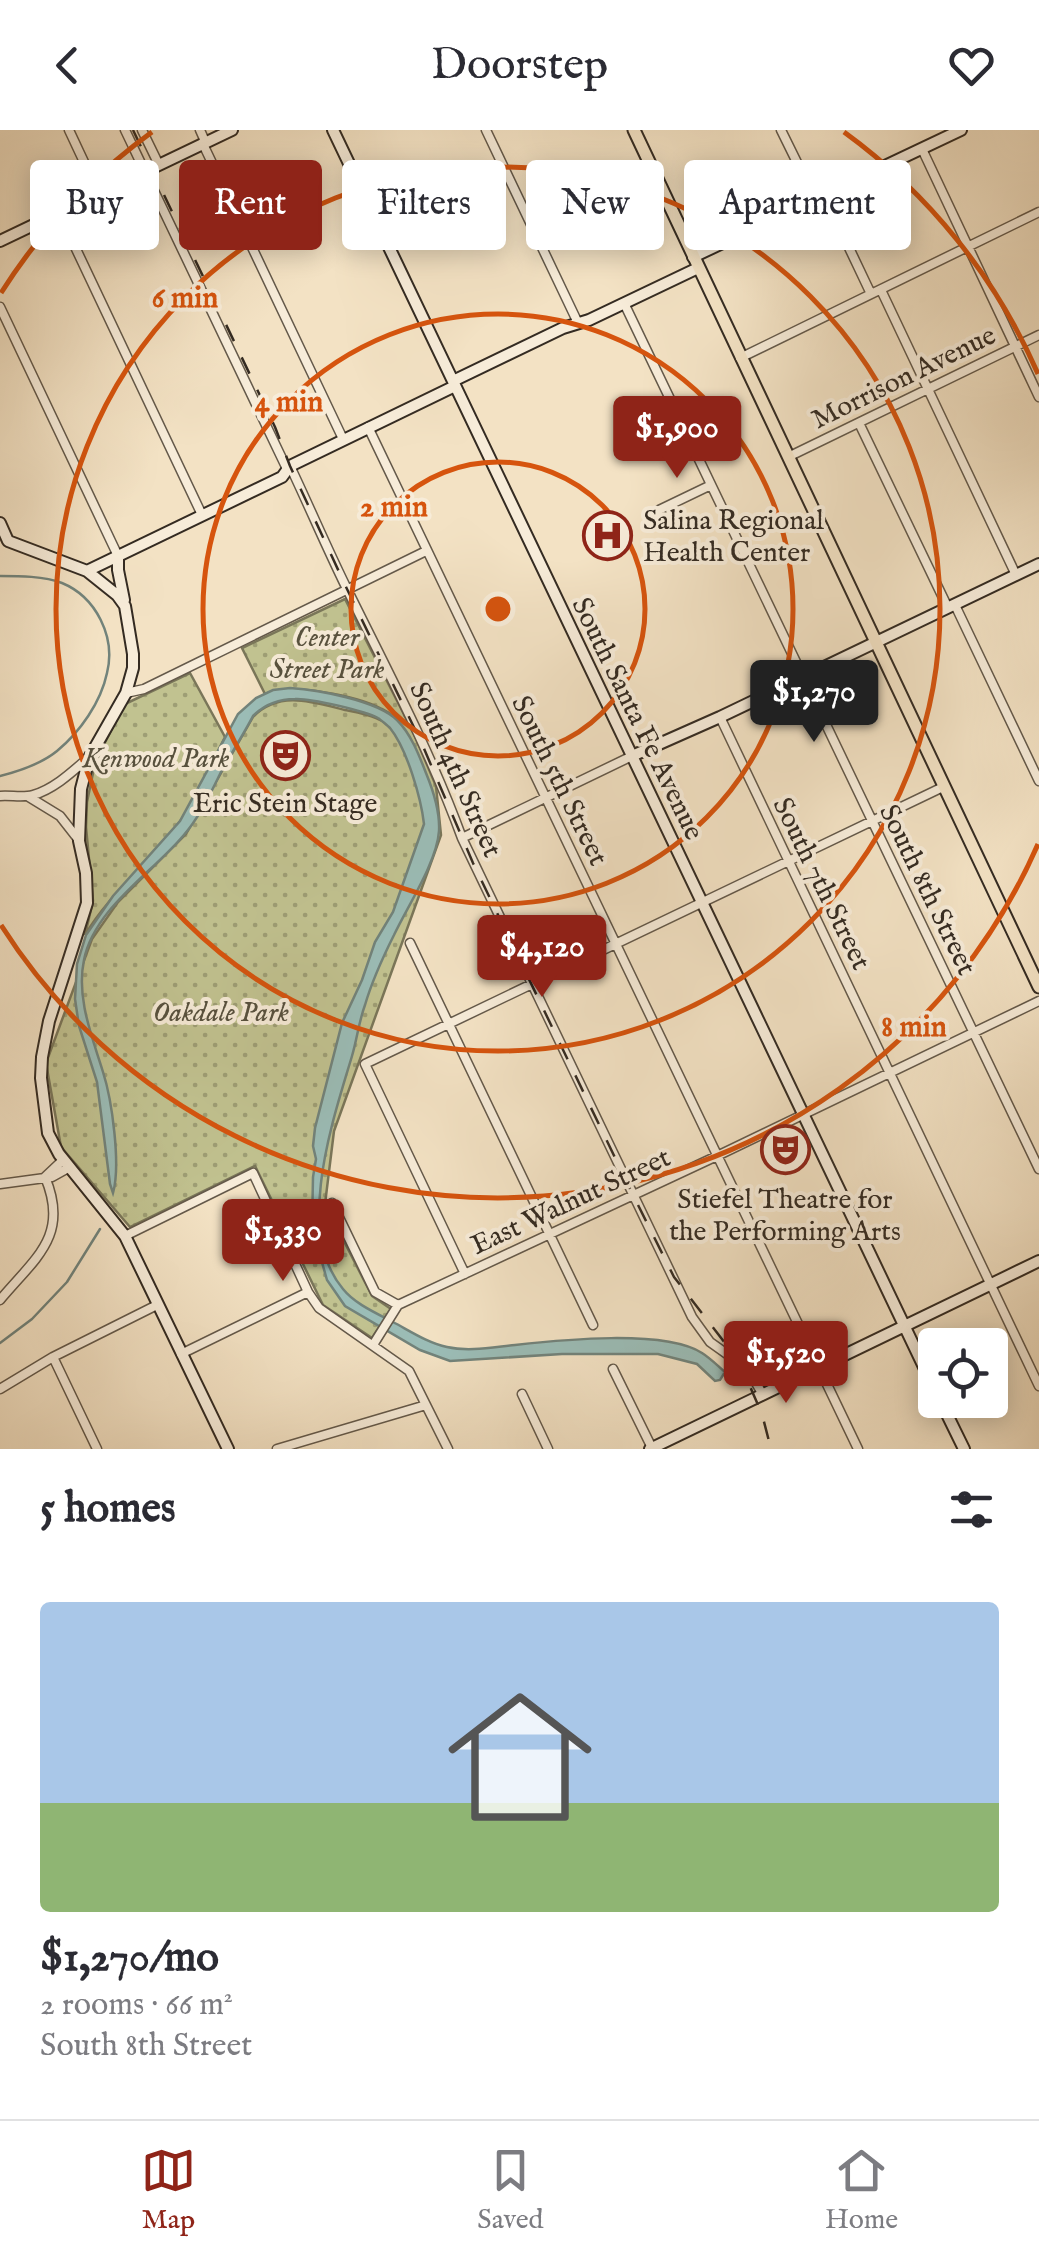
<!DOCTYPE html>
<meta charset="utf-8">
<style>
body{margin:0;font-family:"IM FELL English",serif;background:#f2f2f3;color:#2b2b33;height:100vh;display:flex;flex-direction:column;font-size:38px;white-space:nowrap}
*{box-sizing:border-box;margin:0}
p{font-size:32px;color:#7c7c81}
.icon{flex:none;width:55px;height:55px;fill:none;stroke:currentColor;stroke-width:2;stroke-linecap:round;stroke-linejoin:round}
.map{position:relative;height:1319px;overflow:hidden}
.sheet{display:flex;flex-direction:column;background:#fff;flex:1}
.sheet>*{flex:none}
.top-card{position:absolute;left:30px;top:30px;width:980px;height:90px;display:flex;gap:20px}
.tools{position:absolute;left:918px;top:1198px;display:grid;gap:20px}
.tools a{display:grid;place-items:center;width:90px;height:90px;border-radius:10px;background:#fff;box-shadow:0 5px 25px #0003;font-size:50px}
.price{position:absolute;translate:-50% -85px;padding:0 22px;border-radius:10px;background:#8f2418;color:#fff;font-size:32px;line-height:65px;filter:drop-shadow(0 2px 5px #0008)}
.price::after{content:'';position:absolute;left:50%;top:60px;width:30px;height:22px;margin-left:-15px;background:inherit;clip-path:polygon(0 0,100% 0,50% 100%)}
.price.selected{background:#222;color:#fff}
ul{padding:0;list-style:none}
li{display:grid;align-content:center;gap:20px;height:530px;padding:0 40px}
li+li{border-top:2px solid #e1e1e2}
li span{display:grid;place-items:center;height:310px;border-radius:10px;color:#555}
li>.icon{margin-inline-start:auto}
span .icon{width:180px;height:180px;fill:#fffc;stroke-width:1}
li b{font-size:42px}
h2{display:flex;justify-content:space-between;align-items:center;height:120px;padding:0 40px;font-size:42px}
.tag{padding:0 35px;border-radius:10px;background:#fff;box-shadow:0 5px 25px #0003;font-size:35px;line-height:90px}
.tag.selected{background:#8f2418;color:#fff}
header{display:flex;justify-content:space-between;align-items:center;height:130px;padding:0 40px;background:#fff;font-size:45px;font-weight:600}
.dock{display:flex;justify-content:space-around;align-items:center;height:140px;border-top:2px solid #e1e1e2;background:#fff;font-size:28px;color:#7c7c81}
.dock a{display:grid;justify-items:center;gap:5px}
.dock .selected{color:#8f2418}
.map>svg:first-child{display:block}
</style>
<header><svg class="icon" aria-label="back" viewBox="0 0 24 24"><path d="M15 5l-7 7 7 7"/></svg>Doorstep<svg class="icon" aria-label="heart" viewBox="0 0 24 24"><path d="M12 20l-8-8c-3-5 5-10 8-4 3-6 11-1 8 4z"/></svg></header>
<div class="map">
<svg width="1039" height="1319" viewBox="0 0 1039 1319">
<defs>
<pattern id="park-dots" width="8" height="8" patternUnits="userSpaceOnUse" patternTransform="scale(2.5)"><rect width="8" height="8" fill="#c1c290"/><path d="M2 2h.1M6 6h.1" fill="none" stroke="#9e9e75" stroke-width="1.8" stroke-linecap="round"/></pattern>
</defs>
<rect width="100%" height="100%" fill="#f3e2c4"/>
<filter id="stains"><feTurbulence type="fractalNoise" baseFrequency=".002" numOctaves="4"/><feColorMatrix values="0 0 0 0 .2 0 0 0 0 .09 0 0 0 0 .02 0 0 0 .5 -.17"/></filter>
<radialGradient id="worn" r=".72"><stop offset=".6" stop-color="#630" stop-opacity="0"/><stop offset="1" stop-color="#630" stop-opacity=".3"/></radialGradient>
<path fill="url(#park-dots)" stroke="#7a7659" stroke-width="2.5" d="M 345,469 L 414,604 L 436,656 L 441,705 L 334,1001 L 325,1074 L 372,1166 L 391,1179 L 372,1208 L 323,1175 L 255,1036 L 130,1097 L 61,1017 L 46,933 L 92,809 L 118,772 L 186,704 L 253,587 C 279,560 313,572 345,580 C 355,582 367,584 376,588 C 388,593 391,598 405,601 C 399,592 393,584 382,579 C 358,566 289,552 265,564 L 242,518 Z
M 190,543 L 225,607 C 211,634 198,665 181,690 C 152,732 111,761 85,805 L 93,771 L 86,697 L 87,672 L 93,643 L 100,622 L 125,574 Z"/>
<path fill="#9bbdb7" stroke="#72837b" stroke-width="2.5" d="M 290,558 C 318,560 376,570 397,590 C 411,604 419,625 426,643 C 433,660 440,683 439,701 C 437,732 407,777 394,805 C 383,827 372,851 365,875 C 359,891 357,909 352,926 C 333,990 294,1101 343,1159 C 355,1174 376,1183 393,1192 C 410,1201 428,1213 447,1217 C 469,1222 494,1217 515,1215 C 560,1210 664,1199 702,1223 C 710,1228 718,1236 725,1242 L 720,1250 L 715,1251 L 697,1234 L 658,1224 L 562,1224 L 450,1231 L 420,1220 L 345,1176 L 327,1150 L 312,1097 L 313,1047 L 316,1029 L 313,1016 L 315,998 L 342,893 L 362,850 L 375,812 L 393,782 L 424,694 C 421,668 407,619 390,598 C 389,597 380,589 378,588 C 365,581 310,568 295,569 C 278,569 264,575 253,586 C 243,605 232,622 222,640 C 211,662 200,687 183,706 C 152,743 94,779 84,830 C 76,868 92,906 103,942 C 112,970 121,1035 113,1063 L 110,1054 L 97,952 L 79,896 L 75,869 L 77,834 L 86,805 L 113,766 L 180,691 L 238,584 L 256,568 L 273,560 Z"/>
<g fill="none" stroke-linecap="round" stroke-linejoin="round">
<path stroke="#72837b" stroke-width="2.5" d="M 0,446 C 19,446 44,446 62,453 C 96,467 116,507 107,543 C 101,572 80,602 57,621 C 41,634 20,641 0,646
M 0,1213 L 32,1189 L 67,1152 L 100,1099"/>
<defs>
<path id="street" d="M 69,0 L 99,64
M 125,0 L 287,339
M 142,0 L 159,35
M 200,0 L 204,9 L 203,14 L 343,309
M 486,0 L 578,193
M 781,0 L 815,69
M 922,19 L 1039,267
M 824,65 L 871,164
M 59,83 L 202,385
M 881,160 L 1016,445
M 624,173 L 1039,1039
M 0,177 L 118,426
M 740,228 L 1039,82
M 859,293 L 948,478
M 368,297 L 858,1319
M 788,327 L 1039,205
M 290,336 C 310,378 328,421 349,463 C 389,544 431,623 462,708 L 692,1187 L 710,1212 L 748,1239 L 763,1265
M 659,380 L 711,355
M 955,475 L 1039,651
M 126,563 L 144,559 L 426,421
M 720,587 L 1039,1256
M 0,666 C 11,665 23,668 33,665 C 54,659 72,642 88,628
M 29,667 L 60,686 L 78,709
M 462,708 L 632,626
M 410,813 L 593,1195
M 45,1047 L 63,1030
M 0,1054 L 52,1047 L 70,1037
M 332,1073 L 375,1162 L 398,1175
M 125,1106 L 253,1043 L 308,1162 L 319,1178 L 409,1241 L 448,1319
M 465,1144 L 365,934 L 943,657
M 0,1170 C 35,1128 70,1106 45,1047
M 373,1215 L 398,1175 L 717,1026 L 1039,871
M 181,1224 L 308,1162
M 53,1227 L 97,1319
M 613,1239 L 652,1318
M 0,1259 L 53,1227 L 157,1175
M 522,1264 L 548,1319
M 277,1319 L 426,1275"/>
<path id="secondary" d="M 333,0 L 935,1260
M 0,111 L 232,0
M 693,127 L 961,0
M 453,251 L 563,198 L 589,190 L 698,138
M 0,393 L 8,411 L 87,441 L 117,465 L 125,476 L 133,524 L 133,538 L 126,563 L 89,628 L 81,659 L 79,711 L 86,743 L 87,773 L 49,891 L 42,927 L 41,948 L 48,1003 L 59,1024 L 125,1106 L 228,1319
M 118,426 L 118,440 L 124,470
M 87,441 L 282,347 L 290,336 L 455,256
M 632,626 L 720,587 L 1039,434
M 940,1270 L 964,1319
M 650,1319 L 1039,1131"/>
<path id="primary" d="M 634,0 L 1039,857"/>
</defs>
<use href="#street" stroke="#64594a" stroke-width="11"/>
<use href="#secondary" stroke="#342b22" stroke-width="14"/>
<use href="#primary" stroke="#342b22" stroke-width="15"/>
<use href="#street" stroke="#f7ecd9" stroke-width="8"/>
<use href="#secondary" stroke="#f7ecd9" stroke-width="10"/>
<use href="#primary" stroke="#f3e2c4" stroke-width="11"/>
<path stroke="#342b22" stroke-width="2.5" stroke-dasharray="18 18" stroke-linecap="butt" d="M 133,0 L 275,297 L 290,336 L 347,459 L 422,614 L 473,733 L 633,1065 L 674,1147 L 728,1217 L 745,1245 L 762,1284 L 771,1319"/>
</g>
<g fill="none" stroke="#d6540e" stroke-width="5">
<circle cx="498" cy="479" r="147"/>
<circle cx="498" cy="479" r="295"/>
<circle cx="498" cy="479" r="442"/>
<path d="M1038 714A589 589 0 0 1 1 795M1 163A589 589 0 0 1 152 2M844 2A589 589 0 0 1 1038 244"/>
</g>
<defs>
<symbol id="hospital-ring" viewBox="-11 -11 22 22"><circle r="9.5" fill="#f7ecd9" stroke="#8f2418" stroke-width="1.5"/><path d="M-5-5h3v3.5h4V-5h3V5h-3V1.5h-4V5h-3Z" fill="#8f2418"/></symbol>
<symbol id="theatre-ring" viewBox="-11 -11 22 22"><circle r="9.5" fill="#f7ecd9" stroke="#8f2418" stroke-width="1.5"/><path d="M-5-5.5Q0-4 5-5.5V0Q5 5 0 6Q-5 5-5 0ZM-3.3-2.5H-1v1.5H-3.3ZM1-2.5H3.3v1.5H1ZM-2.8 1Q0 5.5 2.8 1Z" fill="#8f2418"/></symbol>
</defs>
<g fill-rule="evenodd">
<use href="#hospital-ring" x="580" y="378" width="55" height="55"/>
<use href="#theatre-ring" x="258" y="598" width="55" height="55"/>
<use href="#theatre-ring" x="758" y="992" width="55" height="55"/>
</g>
<g text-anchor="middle" stroke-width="8" stroke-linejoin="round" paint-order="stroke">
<g font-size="28" fill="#342b22" stroke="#f7ecd9">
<text transform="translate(903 246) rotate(-26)" y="10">Morrison Avenue</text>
<text transform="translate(639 588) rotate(64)" y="10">South Santa Fe Avenue</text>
<text transform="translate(457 639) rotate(66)" y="10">South 4th Street</text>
<text transform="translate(561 650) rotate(64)" y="10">South 5th Street</text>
<text transform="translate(823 753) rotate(64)" y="10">South 7th Street</text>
<text transform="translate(929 759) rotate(64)" y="10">South 8th Street</text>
<text transform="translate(570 1070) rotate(-25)" y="10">East Walnut Street</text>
</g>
<g font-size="28" fill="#342b22" stroke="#f7ecd9">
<text x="643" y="399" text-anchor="start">Salina Regional<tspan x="643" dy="32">Health Center</tspan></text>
<text x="285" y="682">Eric Stein Stage</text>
<text x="785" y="1078">Stiefel Theatre for<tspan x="785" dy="32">the Performing Arts</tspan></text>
</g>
<g font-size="28" font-style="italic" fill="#57513e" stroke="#f7ecd9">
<text x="327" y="516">Center<tspan x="327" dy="32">Street Park</tspan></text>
<text x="156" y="637">Kenwood Park</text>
<text x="221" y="891">Oakdale Park</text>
</g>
</g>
<circle cx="498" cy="479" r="15" fill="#d6540e" stroke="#f7ecd9" stroke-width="5"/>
<g font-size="30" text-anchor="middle" font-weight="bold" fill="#d6540e" stroke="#f7ecd9" stroke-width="8" stroke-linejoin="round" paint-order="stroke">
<text x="185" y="177">6 min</text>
<text x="289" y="281">4 min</text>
<text x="394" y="386">2 min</text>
<text x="914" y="906">8 min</text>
</g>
<rect width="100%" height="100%" filter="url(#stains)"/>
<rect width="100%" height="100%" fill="url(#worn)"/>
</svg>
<div class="tools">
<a><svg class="icon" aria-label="locate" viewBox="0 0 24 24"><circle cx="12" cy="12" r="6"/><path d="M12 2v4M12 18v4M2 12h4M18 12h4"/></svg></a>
</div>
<b class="price" style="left:677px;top:351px">$1,900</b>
<b class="price selected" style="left:814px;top:615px">$1,270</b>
<b class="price" style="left:542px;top:870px">$4,120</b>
<b class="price" style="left:283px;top:1154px">$1,330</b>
<b class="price" style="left:786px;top:1276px">$1,520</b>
<div class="top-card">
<a class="tag">Buy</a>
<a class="tag selected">Rent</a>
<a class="tag">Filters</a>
<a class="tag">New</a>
<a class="tag">Apartment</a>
</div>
</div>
<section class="sheet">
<h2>5 homes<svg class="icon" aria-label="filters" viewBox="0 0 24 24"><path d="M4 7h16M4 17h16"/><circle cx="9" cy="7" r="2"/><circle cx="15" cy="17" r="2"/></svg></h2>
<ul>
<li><span style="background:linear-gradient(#a9c7e8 65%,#8fb573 0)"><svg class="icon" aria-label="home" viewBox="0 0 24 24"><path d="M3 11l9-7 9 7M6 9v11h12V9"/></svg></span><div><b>$1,270/mo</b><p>2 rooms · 66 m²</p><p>South 8th Street</p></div></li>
</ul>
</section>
<nav class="dock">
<a class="selected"><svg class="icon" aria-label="map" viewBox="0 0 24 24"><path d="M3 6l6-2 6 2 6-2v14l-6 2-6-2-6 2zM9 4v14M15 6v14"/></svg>Map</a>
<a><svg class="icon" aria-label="saved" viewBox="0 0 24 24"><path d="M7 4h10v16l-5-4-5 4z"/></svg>Saved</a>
<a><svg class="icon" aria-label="home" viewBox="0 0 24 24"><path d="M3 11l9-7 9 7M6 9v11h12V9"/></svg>Home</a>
</nav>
